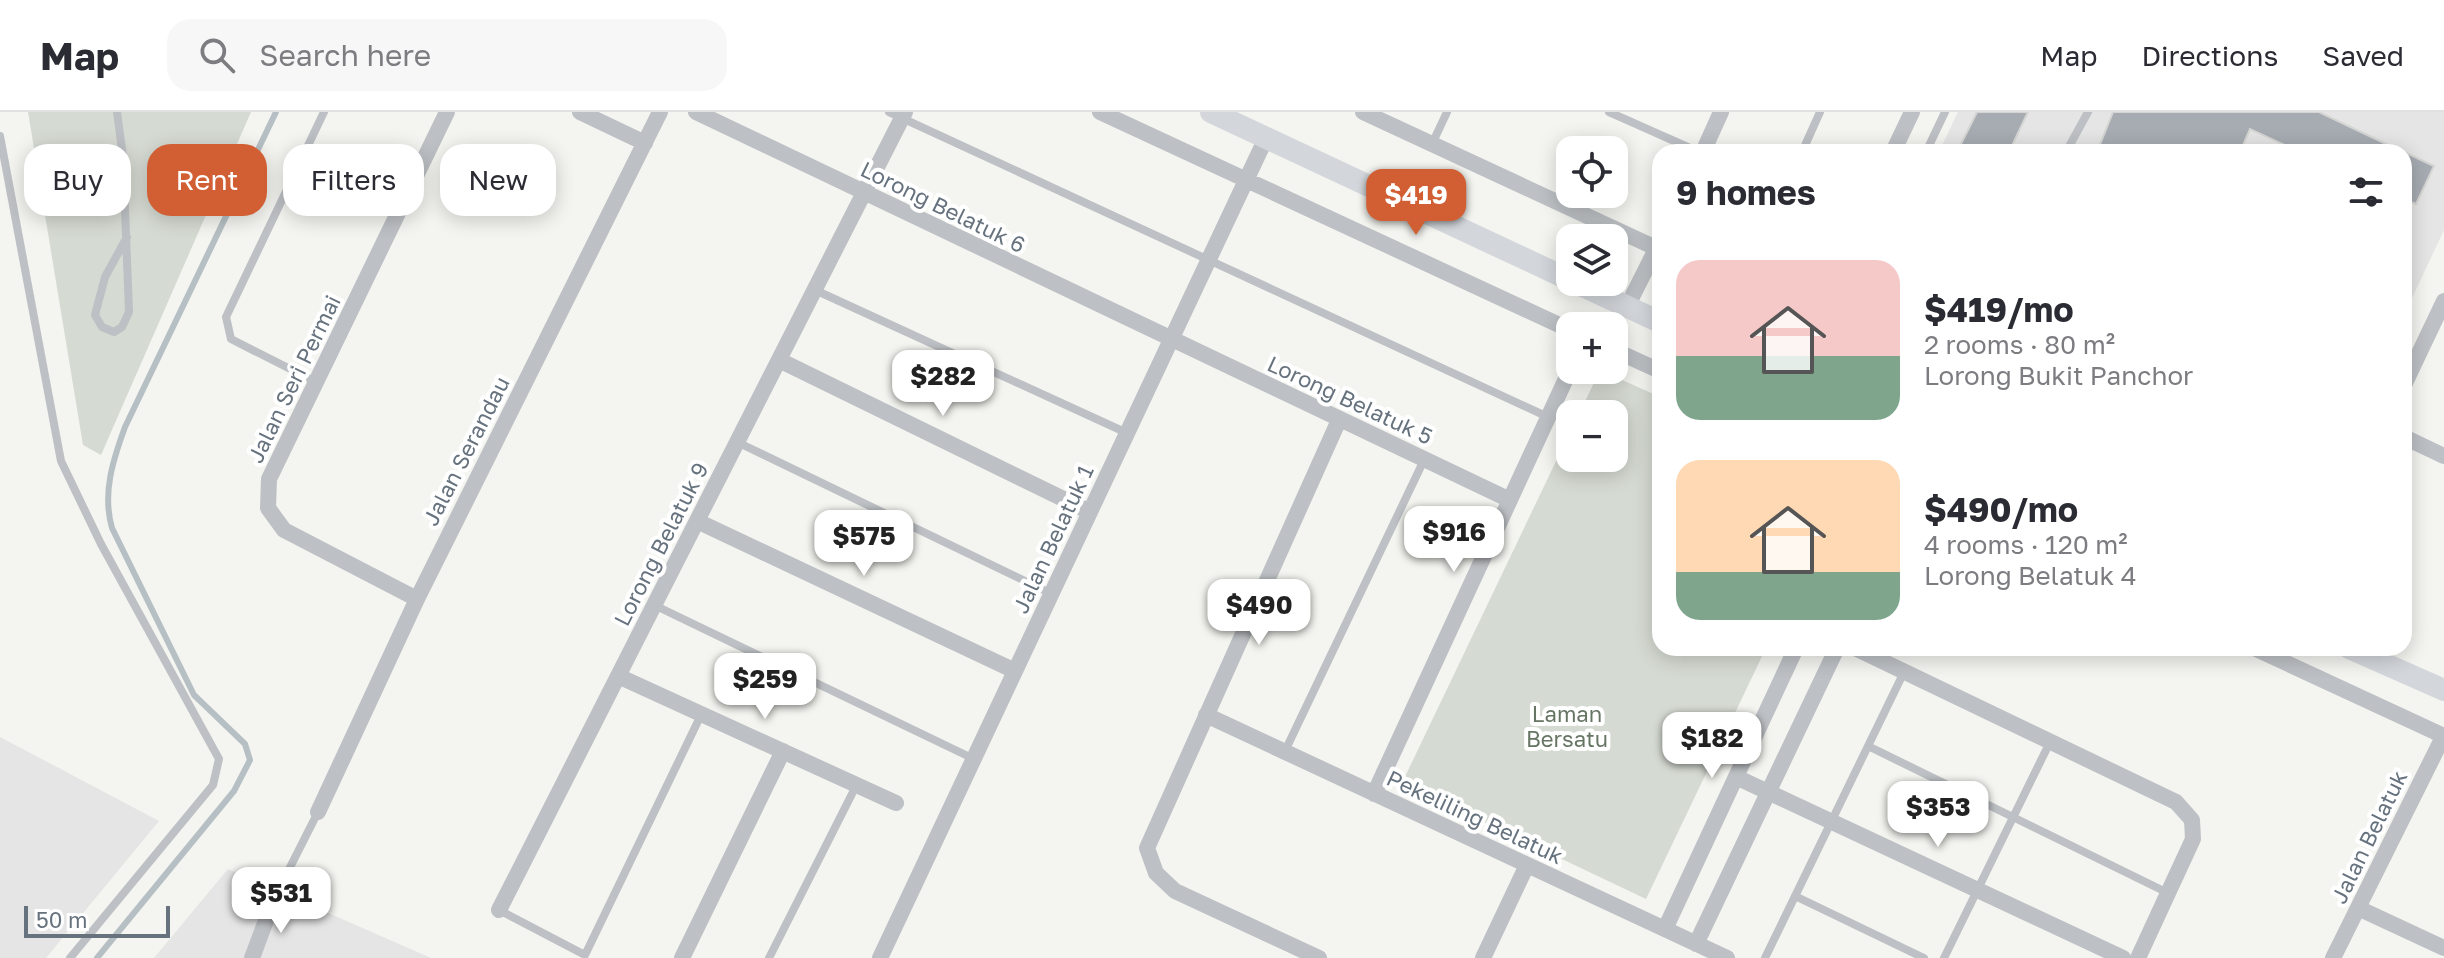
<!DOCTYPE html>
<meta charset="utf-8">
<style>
body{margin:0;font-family:"Golos Text",sans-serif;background:#f7f7f7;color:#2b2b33;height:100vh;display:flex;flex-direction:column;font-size:30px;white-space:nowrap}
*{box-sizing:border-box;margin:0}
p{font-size:26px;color:#7c7c81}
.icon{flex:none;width:44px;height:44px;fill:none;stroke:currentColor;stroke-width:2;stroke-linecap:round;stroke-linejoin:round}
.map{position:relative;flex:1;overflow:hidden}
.drawer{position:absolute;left:1652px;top:32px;width:760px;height:512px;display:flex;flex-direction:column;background:#fff;border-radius:24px;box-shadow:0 4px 20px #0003}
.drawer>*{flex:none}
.banner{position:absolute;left:24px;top:32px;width:760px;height:72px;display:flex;gap:16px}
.controls{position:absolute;left:1556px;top:24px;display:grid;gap:16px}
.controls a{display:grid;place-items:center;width:72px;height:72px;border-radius:16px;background:#fff;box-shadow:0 4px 20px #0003;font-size:40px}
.scale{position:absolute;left:24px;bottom:20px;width:146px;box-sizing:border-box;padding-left:8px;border:4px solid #66727e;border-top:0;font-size:22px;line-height:28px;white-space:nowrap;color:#66727e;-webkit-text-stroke:6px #fff;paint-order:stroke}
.price{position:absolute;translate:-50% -68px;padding:0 18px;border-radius:16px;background:#fff;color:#222;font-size:26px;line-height:52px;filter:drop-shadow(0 2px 4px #0008)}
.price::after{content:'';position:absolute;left:50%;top:48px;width:24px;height:18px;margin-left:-12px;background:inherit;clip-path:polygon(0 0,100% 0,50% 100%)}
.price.active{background:#d15f33;color:#fff}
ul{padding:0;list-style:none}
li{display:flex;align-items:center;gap:24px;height:200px;padding:0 24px}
li span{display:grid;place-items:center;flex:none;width:224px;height:160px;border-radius:24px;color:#555}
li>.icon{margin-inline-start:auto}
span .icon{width:96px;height:96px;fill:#fffc;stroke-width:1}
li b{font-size:34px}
h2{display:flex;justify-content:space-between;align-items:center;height:96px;padding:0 24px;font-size:34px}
.chip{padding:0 28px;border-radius:24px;background:#fff;box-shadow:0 4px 20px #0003;font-size:28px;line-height:72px}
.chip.active{background:#d15f33;color:#fff}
header{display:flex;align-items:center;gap:48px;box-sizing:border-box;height:112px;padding:0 40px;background:#fff;border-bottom:2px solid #e1e1e2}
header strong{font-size:38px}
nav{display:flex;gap:44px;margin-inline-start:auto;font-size:28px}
.search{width:560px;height:72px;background:#f7f7f7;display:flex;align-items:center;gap:20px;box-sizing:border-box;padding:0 28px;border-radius:24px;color:#7c7c81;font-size:30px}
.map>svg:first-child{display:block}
</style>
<header>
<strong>Map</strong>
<div class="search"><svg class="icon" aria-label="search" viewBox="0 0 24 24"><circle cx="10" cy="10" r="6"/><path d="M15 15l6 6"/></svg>Search here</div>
<nav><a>Map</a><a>Directions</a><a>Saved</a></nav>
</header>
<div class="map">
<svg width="2444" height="846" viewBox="0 0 2444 846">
<rect width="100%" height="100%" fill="#f4f4f0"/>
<path fill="#e4e5e4" d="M 1958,0 L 2444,0 L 2444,118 L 2404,203 L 2404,40 L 1939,40 Z
M 0,625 L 159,709 L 46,846 L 0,846 Z
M 228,757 L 431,846 L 154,846 Z"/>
<path fill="#d5dad2" d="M 28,0 L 251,0 L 101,343 L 83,333 Z
M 1600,258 L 1660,285 L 1660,536 L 1766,536 L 1646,787 L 1402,671 L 1570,320 L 1570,346 L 1614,346 L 1614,302 L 1579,302 Z"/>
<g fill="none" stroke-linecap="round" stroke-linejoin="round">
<path stroke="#b6c0c4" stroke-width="6" d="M 97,846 L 234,679 L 250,648 L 245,632 L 194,583 L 112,416 C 102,381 113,348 125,315 L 276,0"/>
</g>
<path fill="#a6acb2" stroke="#d5d5d3" stroke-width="2" d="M 1977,0 L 2028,0 L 2009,40 L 1957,40 Z
M 2113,0 L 2319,0 L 2403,40 L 2300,40 L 2250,17 L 2240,40 L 2097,40 Z
M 2404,40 L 2434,54 L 2416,92 L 2404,87 Z"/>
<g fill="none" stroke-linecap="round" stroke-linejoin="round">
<path stroke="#bdc0c4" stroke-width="8" d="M 117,0 L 123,45 L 129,200 L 122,215 L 114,220 L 102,215 L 95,203 L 105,165 L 127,125
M 889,0 L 1548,305
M 1609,0 L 1699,40
M 0,24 L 61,349 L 101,432 L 219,647 L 213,673 L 70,846
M 1432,32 L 1447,0
M 1802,40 L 1820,0
M 1926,40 L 1945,0
M 2066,40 L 2088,0
M 815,178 L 1127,321
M 316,270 L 231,227 L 226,205 L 324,0
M 737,330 L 1052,482
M 654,493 L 974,647
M 1868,634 L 2168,781
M 1285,639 L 1424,348
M 1795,784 L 1924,846
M 274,787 L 318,700
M 499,798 L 585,843 L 701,603
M 769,846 L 856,674
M 1765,846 L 1904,560
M 1944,846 L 2050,630"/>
<path stroke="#bdc0c4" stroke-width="16" d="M 580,0 L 645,31
M 696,0 L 1510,388
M 1100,0 L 1570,218
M 1363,0 L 1656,136
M 1703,40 L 1721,0
M 1893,40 L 1912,0
M 1627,195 L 1660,129
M 1614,238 L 1660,259
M 779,248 L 1090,400
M 2404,273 L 2444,189
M 2404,325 L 2444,344
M 697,409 L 1015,559
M 417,487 L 284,418 L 268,396 L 269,367 L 447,0
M 1855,536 L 2176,690 L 2192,708 L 2193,727 L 2138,846
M 2254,536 L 2444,624
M 618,564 L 896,691
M 1206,603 L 1727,846
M 1736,665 L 2123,846
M 1374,682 L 1570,258
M 318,700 L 417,487 L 660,0
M 2358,796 L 2444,836
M 499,798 L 905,0
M 1665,817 L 1796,536
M 1696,832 L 1837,536
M 252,846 L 274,787
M 682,846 L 783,639
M 880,846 L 1266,26
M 1319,846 L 1175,779 L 1156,761 L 1147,736 L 1339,308
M 1483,846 L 1527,753
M 2333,846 L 2444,623"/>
<path stroke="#d3d7db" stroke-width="22" d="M 1211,0 L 1570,168
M 1574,170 L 1660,210
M 2349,536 L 2444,578"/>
</g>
<g text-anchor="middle" stroke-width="8" stroke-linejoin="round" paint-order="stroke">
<g font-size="22" fill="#66727e" stroke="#fff">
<text transform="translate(943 95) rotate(26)" y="8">Lorong Belatuk 6</text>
<text transform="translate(294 267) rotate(-64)" y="8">Jalan Seri Permai</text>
<text transform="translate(1350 288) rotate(25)" y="8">Lorong Belatuk 5</text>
<text transform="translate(466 339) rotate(-63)" y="8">Jalan Serandau</text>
<text transform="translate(1053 427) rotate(-65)" y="8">Jalan Belatuk 1</text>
<text transform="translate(661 432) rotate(-63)" y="8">Lorong Belatuk 9</text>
<text transform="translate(1475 705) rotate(25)" y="8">Pekeliling Belatuk</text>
<text transform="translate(2369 725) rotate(-64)" y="8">Jalan Belatuk</text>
</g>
<g font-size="22" fill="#677664" stroke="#fff">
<text x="1567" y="610">Laman<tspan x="1567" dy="25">Bersatu</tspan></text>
</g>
</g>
</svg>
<div class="controls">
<a><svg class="icon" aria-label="locate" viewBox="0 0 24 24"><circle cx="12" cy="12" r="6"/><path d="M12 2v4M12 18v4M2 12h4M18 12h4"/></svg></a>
<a><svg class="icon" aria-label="layers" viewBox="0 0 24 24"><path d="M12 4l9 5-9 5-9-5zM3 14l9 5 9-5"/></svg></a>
<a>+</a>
<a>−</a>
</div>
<div class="scale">50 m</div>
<b class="price active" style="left:1416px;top:125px">$419</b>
<b class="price" style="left:943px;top:306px">$282</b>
<b class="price" style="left:1454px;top:462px">$916</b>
<b class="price" style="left:864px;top:466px">$575</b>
<b class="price" style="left:1259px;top:535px">$490</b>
<b class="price" style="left:765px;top:609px">$259</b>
<b class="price" style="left:1712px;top:668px">$182</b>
<b class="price" style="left:1938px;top:737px">$353</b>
<b class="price" style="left:281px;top:823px">$531</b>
<div class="banner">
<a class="chip">Buy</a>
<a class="chip active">Rent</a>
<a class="chip">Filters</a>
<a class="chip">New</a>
</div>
<section class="drawer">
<h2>9 homes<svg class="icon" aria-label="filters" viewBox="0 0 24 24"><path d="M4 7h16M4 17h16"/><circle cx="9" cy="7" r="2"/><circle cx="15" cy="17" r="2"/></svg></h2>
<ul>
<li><span style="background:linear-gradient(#f6c9c9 60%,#7fa58c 0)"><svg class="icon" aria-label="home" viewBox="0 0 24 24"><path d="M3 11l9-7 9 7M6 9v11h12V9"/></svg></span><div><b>$419/mo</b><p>2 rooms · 80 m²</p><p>Lorong Bukit Panchor</p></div></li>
<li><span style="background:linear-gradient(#ffd9b3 70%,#7fa58c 0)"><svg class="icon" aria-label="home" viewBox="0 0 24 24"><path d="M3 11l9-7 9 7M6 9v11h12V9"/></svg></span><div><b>$490/mo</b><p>4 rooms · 120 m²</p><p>Lorong Belatuk 4</p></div></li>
</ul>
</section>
</div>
